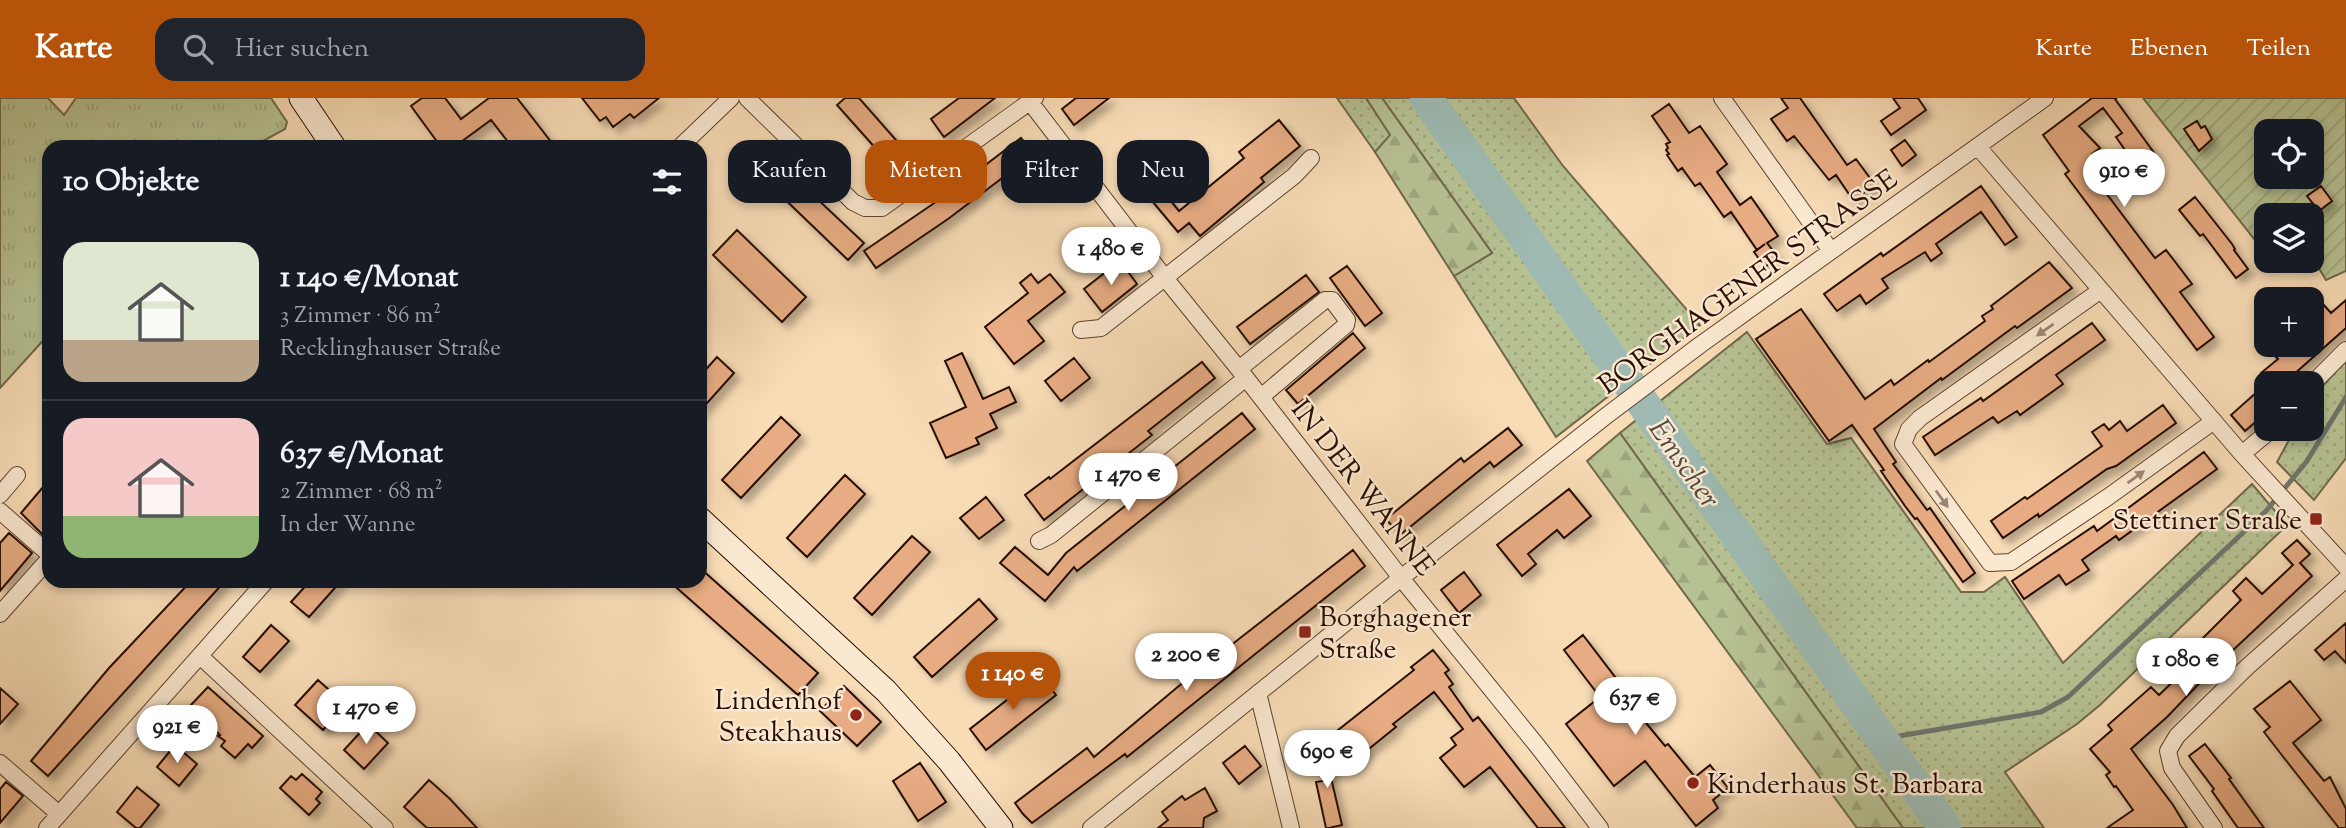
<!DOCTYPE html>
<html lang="de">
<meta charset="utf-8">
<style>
body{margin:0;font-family:"Sorts Mill Goudy",serif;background:#20242c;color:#f1f3f6;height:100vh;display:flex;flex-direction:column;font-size:26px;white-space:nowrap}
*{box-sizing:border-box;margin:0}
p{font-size:23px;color:#9ea1a6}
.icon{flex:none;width:38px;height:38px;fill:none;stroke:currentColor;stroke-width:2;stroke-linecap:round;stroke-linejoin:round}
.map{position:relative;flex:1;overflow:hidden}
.details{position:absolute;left:42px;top:42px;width:665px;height:448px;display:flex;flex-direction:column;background:#171b24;border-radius:21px;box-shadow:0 4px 10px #0003}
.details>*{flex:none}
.hud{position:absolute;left:728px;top:42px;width:665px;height:63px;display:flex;gap:14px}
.fabs{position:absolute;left:2254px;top:21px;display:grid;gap:14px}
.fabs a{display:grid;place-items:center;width:70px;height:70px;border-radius:14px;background:#171b24;box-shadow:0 4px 10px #0003;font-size:35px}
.price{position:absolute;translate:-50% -60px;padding:0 16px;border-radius:24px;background:#fff;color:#222;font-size:23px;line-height:46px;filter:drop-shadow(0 2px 4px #0008)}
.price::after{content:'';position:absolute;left:50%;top:42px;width:21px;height:16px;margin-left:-10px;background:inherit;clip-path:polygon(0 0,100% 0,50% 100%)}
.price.current{background:#b45309;color:#fff}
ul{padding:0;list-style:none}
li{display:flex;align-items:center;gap:21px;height:175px;padding:0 21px}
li+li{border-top:2px solid #363941}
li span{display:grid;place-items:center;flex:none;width:196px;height:140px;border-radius:21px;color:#555}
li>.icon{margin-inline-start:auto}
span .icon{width:84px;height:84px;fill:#fffc;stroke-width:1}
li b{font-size:30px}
h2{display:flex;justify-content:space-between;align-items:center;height:84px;padding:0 21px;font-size:30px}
.chip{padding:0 24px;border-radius:21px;background:#171b24;box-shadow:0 4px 10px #0003;font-size:24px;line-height:63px}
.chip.current{background:#b45309;color:#fff}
header{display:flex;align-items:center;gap:42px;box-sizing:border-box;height:98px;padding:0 35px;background:#b45309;color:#fff}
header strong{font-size:33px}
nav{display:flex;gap:38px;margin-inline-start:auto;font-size:24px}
.search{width:490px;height:63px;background:#20242c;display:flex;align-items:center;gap:18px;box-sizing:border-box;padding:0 24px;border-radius:21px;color:#9ea1a6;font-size:26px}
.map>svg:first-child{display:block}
</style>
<header>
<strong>Karte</strong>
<div class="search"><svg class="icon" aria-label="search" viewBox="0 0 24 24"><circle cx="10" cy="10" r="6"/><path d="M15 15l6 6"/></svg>Hier suchen</div>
<nav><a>Karte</a><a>Ebenen</a><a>Teilen</a></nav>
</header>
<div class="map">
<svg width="2346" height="730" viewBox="0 0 2346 730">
<defs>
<pattern id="grass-dots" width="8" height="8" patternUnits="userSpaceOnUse" patternTransform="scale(1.75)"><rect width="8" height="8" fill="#b7c293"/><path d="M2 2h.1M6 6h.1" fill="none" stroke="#9da67d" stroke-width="1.8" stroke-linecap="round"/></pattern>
<pattern id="forest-firs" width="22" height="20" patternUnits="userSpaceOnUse" patternTransform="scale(1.75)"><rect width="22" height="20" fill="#b7c293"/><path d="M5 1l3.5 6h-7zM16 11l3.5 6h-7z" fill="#9da67d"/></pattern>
<pattern id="park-tufts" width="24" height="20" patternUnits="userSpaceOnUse" patternTransform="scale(1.75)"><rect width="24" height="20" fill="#b7c293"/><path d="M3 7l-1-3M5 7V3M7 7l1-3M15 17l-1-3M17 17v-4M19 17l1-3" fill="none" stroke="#9da67d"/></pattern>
<pattern id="garden-furrows" width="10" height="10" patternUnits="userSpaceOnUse" patternTransform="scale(1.75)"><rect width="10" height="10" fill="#b7c293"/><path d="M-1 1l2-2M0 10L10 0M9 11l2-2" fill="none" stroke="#9da67d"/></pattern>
<filter id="shadow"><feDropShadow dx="6" dy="6" stdDeviation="3.5" flood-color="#0004"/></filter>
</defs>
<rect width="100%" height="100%" fill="#f8dcb6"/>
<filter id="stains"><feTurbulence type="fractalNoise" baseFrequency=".00286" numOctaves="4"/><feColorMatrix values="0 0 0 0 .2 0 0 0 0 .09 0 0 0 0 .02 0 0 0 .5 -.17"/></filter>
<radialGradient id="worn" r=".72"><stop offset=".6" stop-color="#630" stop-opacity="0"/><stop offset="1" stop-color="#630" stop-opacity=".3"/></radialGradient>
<path fill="url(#grass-dots)" stroke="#70684b" stroke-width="2" d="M 1337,0 L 1366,0 L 1391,37 L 1375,54 Z
M 1382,0 L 1514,0 L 1563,68 L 1700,227 L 1556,339 L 1454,178 L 1492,155 Z
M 1747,234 L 1827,346 L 1851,340 L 1961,494 L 1984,494 L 2005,479 L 2063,565 L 2252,386 L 2287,427 L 2100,607 L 2077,626 L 2005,674 L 2044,730 L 1903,730 L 1620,335 Z
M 2346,262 L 2346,360 L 2314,402 L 2277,364 L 2295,331 L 2312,331 L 2312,300 Z"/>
<path fill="url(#forest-firs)" stroke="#70684b" stroke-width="2" d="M 1366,0 L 1382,0 L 1492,155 L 1454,178 L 1375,54 L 1390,37 Z
M 1620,335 L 1903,730 L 1857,730 L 1587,363 Z"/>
<path fill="url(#park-tufts)" stroke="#70684b" stroke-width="2" d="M 0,0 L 48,0 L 64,17 L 76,0 L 271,0 L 287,24 L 285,31 L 252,49 L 49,49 L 49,236 L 0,290 Z"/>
<path fill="url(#garden-furrows)" stroke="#70684b" stroke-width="2" fill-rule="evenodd" d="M 2143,0 L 2346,0 L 2346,173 L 2326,182 L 2312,159 L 2312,117 L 2266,117 L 2266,156 ZM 2266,33 L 2312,33 L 2312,79 L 2266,79 Z"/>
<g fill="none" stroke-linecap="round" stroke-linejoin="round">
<path stroke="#6f756c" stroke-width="5" d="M 1881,641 L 2041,614 L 2068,599 L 2266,413 L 2307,363 L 2346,299"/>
<path stroke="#9ebab2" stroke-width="33" d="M 1426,0 L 1945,730"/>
</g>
<path fill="#e7ac83" stroke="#280d03" stroke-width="2" filter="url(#shadow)" d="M 422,0 L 445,0 L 461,21 L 489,0 L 517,0 L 555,49 L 512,49 L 491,22 L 454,49 L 441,49 L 411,8 Z
M 582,0 L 659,0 L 634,20 L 630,16 L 613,29 L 606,19 L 600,23 Z
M 845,0 L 859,0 L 910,58 L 895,72 L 837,7 Z
M 959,0 L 995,0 L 944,39 L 931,21 Z
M 1076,0 L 1109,0 L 1074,27 L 1062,11 Z
M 1781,0 L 1800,0 L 1847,67 L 1856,61 L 1875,87 L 1853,102 L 1836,77 L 1829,82 L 1794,38 L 1787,43 L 1771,21 L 1788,10 Z
M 1893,0 L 1918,0 L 1926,12 L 1891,37 L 1881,23 L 1900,10 Z
M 2092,0 L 2117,0 L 2115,1 L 2155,56 L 2145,64 L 2137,54 L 2130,59 L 2116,39 L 2122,35 L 2103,10 L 2079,28 L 2100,50 L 2092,56 L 2101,68 L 2091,75 L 2155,160 L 2166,152 L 2192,186 L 2180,194 L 2214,239 L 2197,252 L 2065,76 L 2069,73 L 2043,37 Z
M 1669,6 L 1689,35 L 1700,28 L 1727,66 L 1717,74 L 1740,107 L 1751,99 L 1778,138 L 1767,145 L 1778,159 L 1765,169 L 1754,154 L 1765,146 L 1757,152 L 1731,114 L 1724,119 L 1700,85 L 1695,88 L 1682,70 L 1678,73 L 1667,57 L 1669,56 L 1666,52 L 1668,50 L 1666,46 L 1670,44 L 1652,18 Z
M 1279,22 L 1300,48 L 1261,80 L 1264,84 L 1200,138 L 1189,125 L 1178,134 L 1137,85 L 1149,76 L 1179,113 L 1244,60 L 1239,54 Z
M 2197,23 L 2201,30 L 2205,28 L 2212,41 L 2199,53 L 2184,31 Z
M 1021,40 L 1034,56 L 948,121 L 876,170 L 864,153 L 946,97 Z
M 1905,42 L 1916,57 L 1902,68 L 1891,52 Z
M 761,48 L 864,145 L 848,162 L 746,64 Z
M 1981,88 L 2017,139 L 2005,147 L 1981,114 L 1936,146 L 1942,155 L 1931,163 L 1925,154 L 1882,181 L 1888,190 L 1866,206 L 1860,197 L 1837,213 L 1824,196 L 1881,155 L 1883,158 Z
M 2321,88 L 2332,103 L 2319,113 L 2307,98 Z
M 2195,99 L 2232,146 L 2235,151 L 2234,152 L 2248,171 L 2236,180 L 2203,136 L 2200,138 L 2179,112 Z
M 737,132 L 806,199 L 782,224 L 713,157 Z
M 1120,163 L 1137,186 L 1102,214 L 1084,191 Z
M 2049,164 L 2072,190 L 2017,230 L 2015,228 L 1942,282 L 1941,280 L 1874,331 L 1896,364 L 1893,366 L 1927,412 L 1930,410 L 1975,475 L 1963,484 L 1917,420 L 1915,421 L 1905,408 L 1881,373 L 1884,372 L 1852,327 L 1829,343 L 1756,241 L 1801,211 L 1865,301 L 1891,282 L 1894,287 L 1928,262 L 1929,264 L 1985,223 L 1982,218 L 1993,211 L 1991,208 Z
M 1347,168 L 1382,215 L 1365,228 L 1330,180 Z
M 1031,176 L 1038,185 L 1050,176 L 1065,194 L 1028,223 L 1044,243 L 1014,266 L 985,229 L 1028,195 L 1020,185 Z
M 1306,177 L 1319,194 L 1250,246 L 1237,229 Z
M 2346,202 L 2346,230 L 2284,285 L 2270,285 L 2261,275 L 2278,261 L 2265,247 L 2312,247 L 2312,216 L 2323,206 L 2331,215 Z
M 2092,225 L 2105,242 L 2056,277 L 2063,286 L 2020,317 L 2017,313 L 1998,325 L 1993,319 L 1935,357 L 1923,339 L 1981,300 L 1983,303 Z
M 1353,235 L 1365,250 L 1298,306 L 1286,292 Z
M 962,255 L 983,301 L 1009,289 L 1016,304 L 990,316 L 997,330 L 976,340 L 979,346 L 946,360 L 930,325 L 966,309 L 945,263 Z
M 717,259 L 734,275 L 700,313 L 700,278 Z
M 1074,260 L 1090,280 L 1061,303 L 1045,283 Z
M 1202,264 L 1215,280 L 1148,333 L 1152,337 L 1044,422 L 1025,397 L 1049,379 L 1050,381 Z
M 2266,286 L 2266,315 L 2245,333 L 2231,317 Z
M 2163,307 L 2176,325 L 2116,368 L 2107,371 L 2039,419 L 2038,416 L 2003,440 L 1991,423 L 2025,399 L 2027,401 L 2102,348 L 2092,334 L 2104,326 L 2109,332 L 2120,323 L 2127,333 Z
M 1242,315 L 1255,331 L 1077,473 L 1074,469 L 1045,503 L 1000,465 L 1015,449 L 1048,477 L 1066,455 Z
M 781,319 L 800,337 L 741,400 L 722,382 Z
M 1508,330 L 1522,347 L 1494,369 L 1490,364 L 1400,437 L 1386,421 L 1461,360 L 1464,364 Z
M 2204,354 L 2217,371 L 2119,442 L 2116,438 L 2082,462 L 2089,472 L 2066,487 L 2059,477 L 2024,501 L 2012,483 L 2094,428 L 2097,433 Z
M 845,377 L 865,396 L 807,459 L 787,440 Z
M 49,382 L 49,435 L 45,439 L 21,415 Z
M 1569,391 L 1591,418 L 1564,440 L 1557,432 L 1528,456 L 1536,466 L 1522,478 L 1497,447 Z
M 986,399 L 1004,422 L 979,441 L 960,420 Z
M 9,435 L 32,455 L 0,493 L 0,445 Z
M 912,438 L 930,454 L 872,517 L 854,500 Z
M 2297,442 L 2310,456 L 2300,465 L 2312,478 L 2214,570 L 2167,619 L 2131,651 L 2173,707 L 2187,730 L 2107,730 L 2133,712 L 2116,688 L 2114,689 L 2106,677 L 2110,674 L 2090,651 L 2112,632 L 2108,627 L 2151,589 L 2159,597 L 2183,574 L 2176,567 L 2241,502 L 2233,493 L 2246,480 L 2262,496 L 2293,467 L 2282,455 Z
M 1353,452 L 1365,468 L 1127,659 L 1125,656 L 1032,725 L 1023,716 L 1015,705 L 1087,650 L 1094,659 L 1180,587 Z
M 700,470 L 818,575 L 798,597 L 669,483 L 700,483 Z
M 1464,474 L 1481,497 L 1459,515 L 1441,492 Z
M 191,483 L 225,483 L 48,678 L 31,663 L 109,570 Z
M 310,483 L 341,483 L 309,519 L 291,504 Z
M 979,501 L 997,521 L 932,579 L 914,559 Z
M 2346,525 L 2346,565 L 2335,553 L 2324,562 L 2315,552 Z
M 271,527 L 289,543 L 260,574 L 243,559 Z
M 1583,537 L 1619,584 L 1623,581 L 1629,589 L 1640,580 L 1658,603 L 1647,612 L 1653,619 L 1646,625 L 1665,648 L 1668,646 L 1695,679 L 1710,667 L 1728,690 L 1713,702 L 1718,710 L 1696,728 L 1645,663 L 1614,688 L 1566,626 L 1600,599 L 1564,552 Z
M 1433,552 L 1449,572 L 1445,575 L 1453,586 L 1449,589 L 1473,623 L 1478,619 L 1565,730 L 1538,730 L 1490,669 L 1464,689 L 1440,660 L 1456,647 L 1451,640 L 1463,631 L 1434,594 L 1393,626 L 1396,629 L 1349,667 L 1328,640 L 1414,572 L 1411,569 Z
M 1040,576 L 1056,597 L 986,652 L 970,631 Z
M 318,582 L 346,607 L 323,632 L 295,607 Z
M 2290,583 L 2321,622 L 2293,645 L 2324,683 L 2330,679 L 2346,711 L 2346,730 L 2339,730 L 2281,656 L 2264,634 L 2270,629 L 2254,611 Z
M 844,588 L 881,624 L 857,648 L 820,613 Z
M 208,589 L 263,638 L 252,650 L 248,646 L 235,660 L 221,648 L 225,643 L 218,638 L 220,637 L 189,609 Z
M 0,590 L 18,606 L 0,626 Z
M 368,626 L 388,645 L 364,671 L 344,652 Z
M 1323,645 L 1342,727 L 1329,730 L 1326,730 L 1316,684 L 1329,682 L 1309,656 Z
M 2205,646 L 2231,680 L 2229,681 L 2264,730 L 2238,730 L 2212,693 L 2214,691 L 2189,658 Z
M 175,647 L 197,666 L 179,688 L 157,669 Z
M 1245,648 L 1261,668 L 1239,686 L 1223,665 Z
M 920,665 L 946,704 L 918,723 L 893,683 Z
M 302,676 L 322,694 L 316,701 L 320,705 L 309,717 L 280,690 L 291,678 L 296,682 Z
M 429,682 L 450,701 L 477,730 L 427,730 L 404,709 Z
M 6,684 L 23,698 L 0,725 L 0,691 Z
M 137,689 L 159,707 L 140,730 L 136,730 L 117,714 Z
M 1205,690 L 1217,713 L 1204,720 L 1203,730 L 1158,730 L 1168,722 L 1162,714 L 1182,698 L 1185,702 Z"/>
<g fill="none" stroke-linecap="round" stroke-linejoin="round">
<defs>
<path id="street" d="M 747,0 L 853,104 L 865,110 L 882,110 L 1035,0
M 1722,0 L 1831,153
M 1030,4 L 1165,180 L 1246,280 L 1401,480 L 1539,650 L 1600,730
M 680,49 L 731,0
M 1978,49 L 2242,356 L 2346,469
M 2101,192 L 1920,320 L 1909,331 L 1903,346 L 1990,465 L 2011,464 L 2108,399 L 2214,323
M 1081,232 L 1101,230 L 1294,78 L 1311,60
M 1239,271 L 1325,202 L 1332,202 L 1347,222 L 1346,227 L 1261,299
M 2312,286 L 2346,252
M 2242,356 L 2272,331
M 0,397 L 17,377
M 0,413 L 49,456
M 1039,443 L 1051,437 L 1246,280
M 0,516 L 49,461
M 200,558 L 385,730
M 1258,595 L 1291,730
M 0,665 L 59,716
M 47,730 L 266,483
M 1091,730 L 1401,480 L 1606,318 L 1700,247 L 2045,0
M 2214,730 L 2172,670 L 2168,653 L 2177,638 L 2246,570 L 2346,481"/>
<path id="secondary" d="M 301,0 L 334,49
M 700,421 L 886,593 L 949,663 L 1001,730"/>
</defs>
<use href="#street" stroke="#5c4130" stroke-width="18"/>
<use href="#secondary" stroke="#280d03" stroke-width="25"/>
<use href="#street" stroke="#fae8d0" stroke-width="16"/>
<use href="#secondary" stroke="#fae8d0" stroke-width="23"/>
</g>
<defs><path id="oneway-solid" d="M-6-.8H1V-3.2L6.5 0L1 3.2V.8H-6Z" transform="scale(1.75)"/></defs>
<g fill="#9c8574">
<use href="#oneway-solid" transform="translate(2045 232) rotate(145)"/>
<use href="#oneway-solid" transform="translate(2136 379) rotate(-36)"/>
<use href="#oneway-solid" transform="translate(1942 401) rotate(54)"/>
</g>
<g fill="#8f2418" stroke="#fae8d0" stroke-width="2.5">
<rect x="2309" y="414" width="14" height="14" rx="3.5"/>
<rect x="1298" y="527" width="14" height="14" rx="3.5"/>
<circle cx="856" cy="617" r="7"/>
<circle cx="1693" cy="685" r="7"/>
</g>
<g text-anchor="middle" stroke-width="5" stroke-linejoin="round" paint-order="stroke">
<g font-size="28" fill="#280d03" stroke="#fae8d0">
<text transform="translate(1747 183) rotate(-36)" y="10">BORGHAGENER STRASSE</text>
<text transform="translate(1364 389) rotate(52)" y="10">IN DER WANNE</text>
</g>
<g font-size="28" fill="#280d03" stroke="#fae8d0" text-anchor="end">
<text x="2302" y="431">Stettiner Straße</text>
<text x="1319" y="528" text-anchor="start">Borghagener<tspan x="1319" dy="32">Straße</tspan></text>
<text x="842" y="611">Lindenhof<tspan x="842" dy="32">Steakhaus</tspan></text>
<text x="1707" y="695" text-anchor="start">Kinderhaus St. Barbara</text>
</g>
<g font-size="30" font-style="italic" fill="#514a40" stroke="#fae8d0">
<text transform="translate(1685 365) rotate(55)" y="10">Emscher</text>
</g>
</g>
<rect width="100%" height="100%" filter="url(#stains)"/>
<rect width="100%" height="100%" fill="url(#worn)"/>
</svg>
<div class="fabs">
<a><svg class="icon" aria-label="locate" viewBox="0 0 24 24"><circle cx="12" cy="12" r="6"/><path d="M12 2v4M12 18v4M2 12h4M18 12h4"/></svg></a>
<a><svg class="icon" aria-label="layers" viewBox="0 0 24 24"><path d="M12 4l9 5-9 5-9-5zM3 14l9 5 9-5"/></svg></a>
<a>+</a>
<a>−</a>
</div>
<b class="price" style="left:2124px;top:111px">910 €</b>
<b class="price" style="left:1111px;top:189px">1 480 €</b>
<b class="price" style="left:1128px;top:415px">1 470 €</b>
<b class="price" style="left:1186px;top:595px">2 200 €</b>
<b class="price" style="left:2186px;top:600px">1 080 €</b>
<b class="price current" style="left:1013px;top:614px">1 140 €</b>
<b class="price" style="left:1635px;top:639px">637 €</b>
<b class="price" style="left:366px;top:648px">1 470 €</b>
<b class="price" style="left:177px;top:667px">921 €</b>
<b class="price" style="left:1327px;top:692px">690 €</b>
<div class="hud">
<a class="chip">Kaufen</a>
<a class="chip current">Mieten</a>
<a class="chip">Filter</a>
<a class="chip">Neu</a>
</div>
<section class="details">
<h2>10 Objekte<svg class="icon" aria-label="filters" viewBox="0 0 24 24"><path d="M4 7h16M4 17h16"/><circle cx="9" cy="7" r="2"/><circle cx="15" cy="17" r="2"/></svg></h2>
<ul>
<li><span style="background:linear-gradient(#dfe7d0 70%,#b9a48a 0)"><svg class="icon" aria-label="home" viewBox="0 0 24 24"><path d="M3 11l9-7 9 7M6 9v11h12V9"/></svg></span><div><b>1 140 €/Monat</b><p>3 Zimmer · 86 m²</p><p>Recklinghauser Straße</p></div></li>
<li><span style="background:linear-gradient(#f6c9c9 70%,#8fb573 0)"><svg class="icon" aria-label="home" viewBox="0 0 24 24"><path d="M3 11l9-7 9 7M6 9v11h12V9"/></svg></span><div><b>637 €/Monat</b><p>2 Zimmer · 68 m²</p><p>In der Wanne</p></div></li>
</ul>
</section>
</div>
